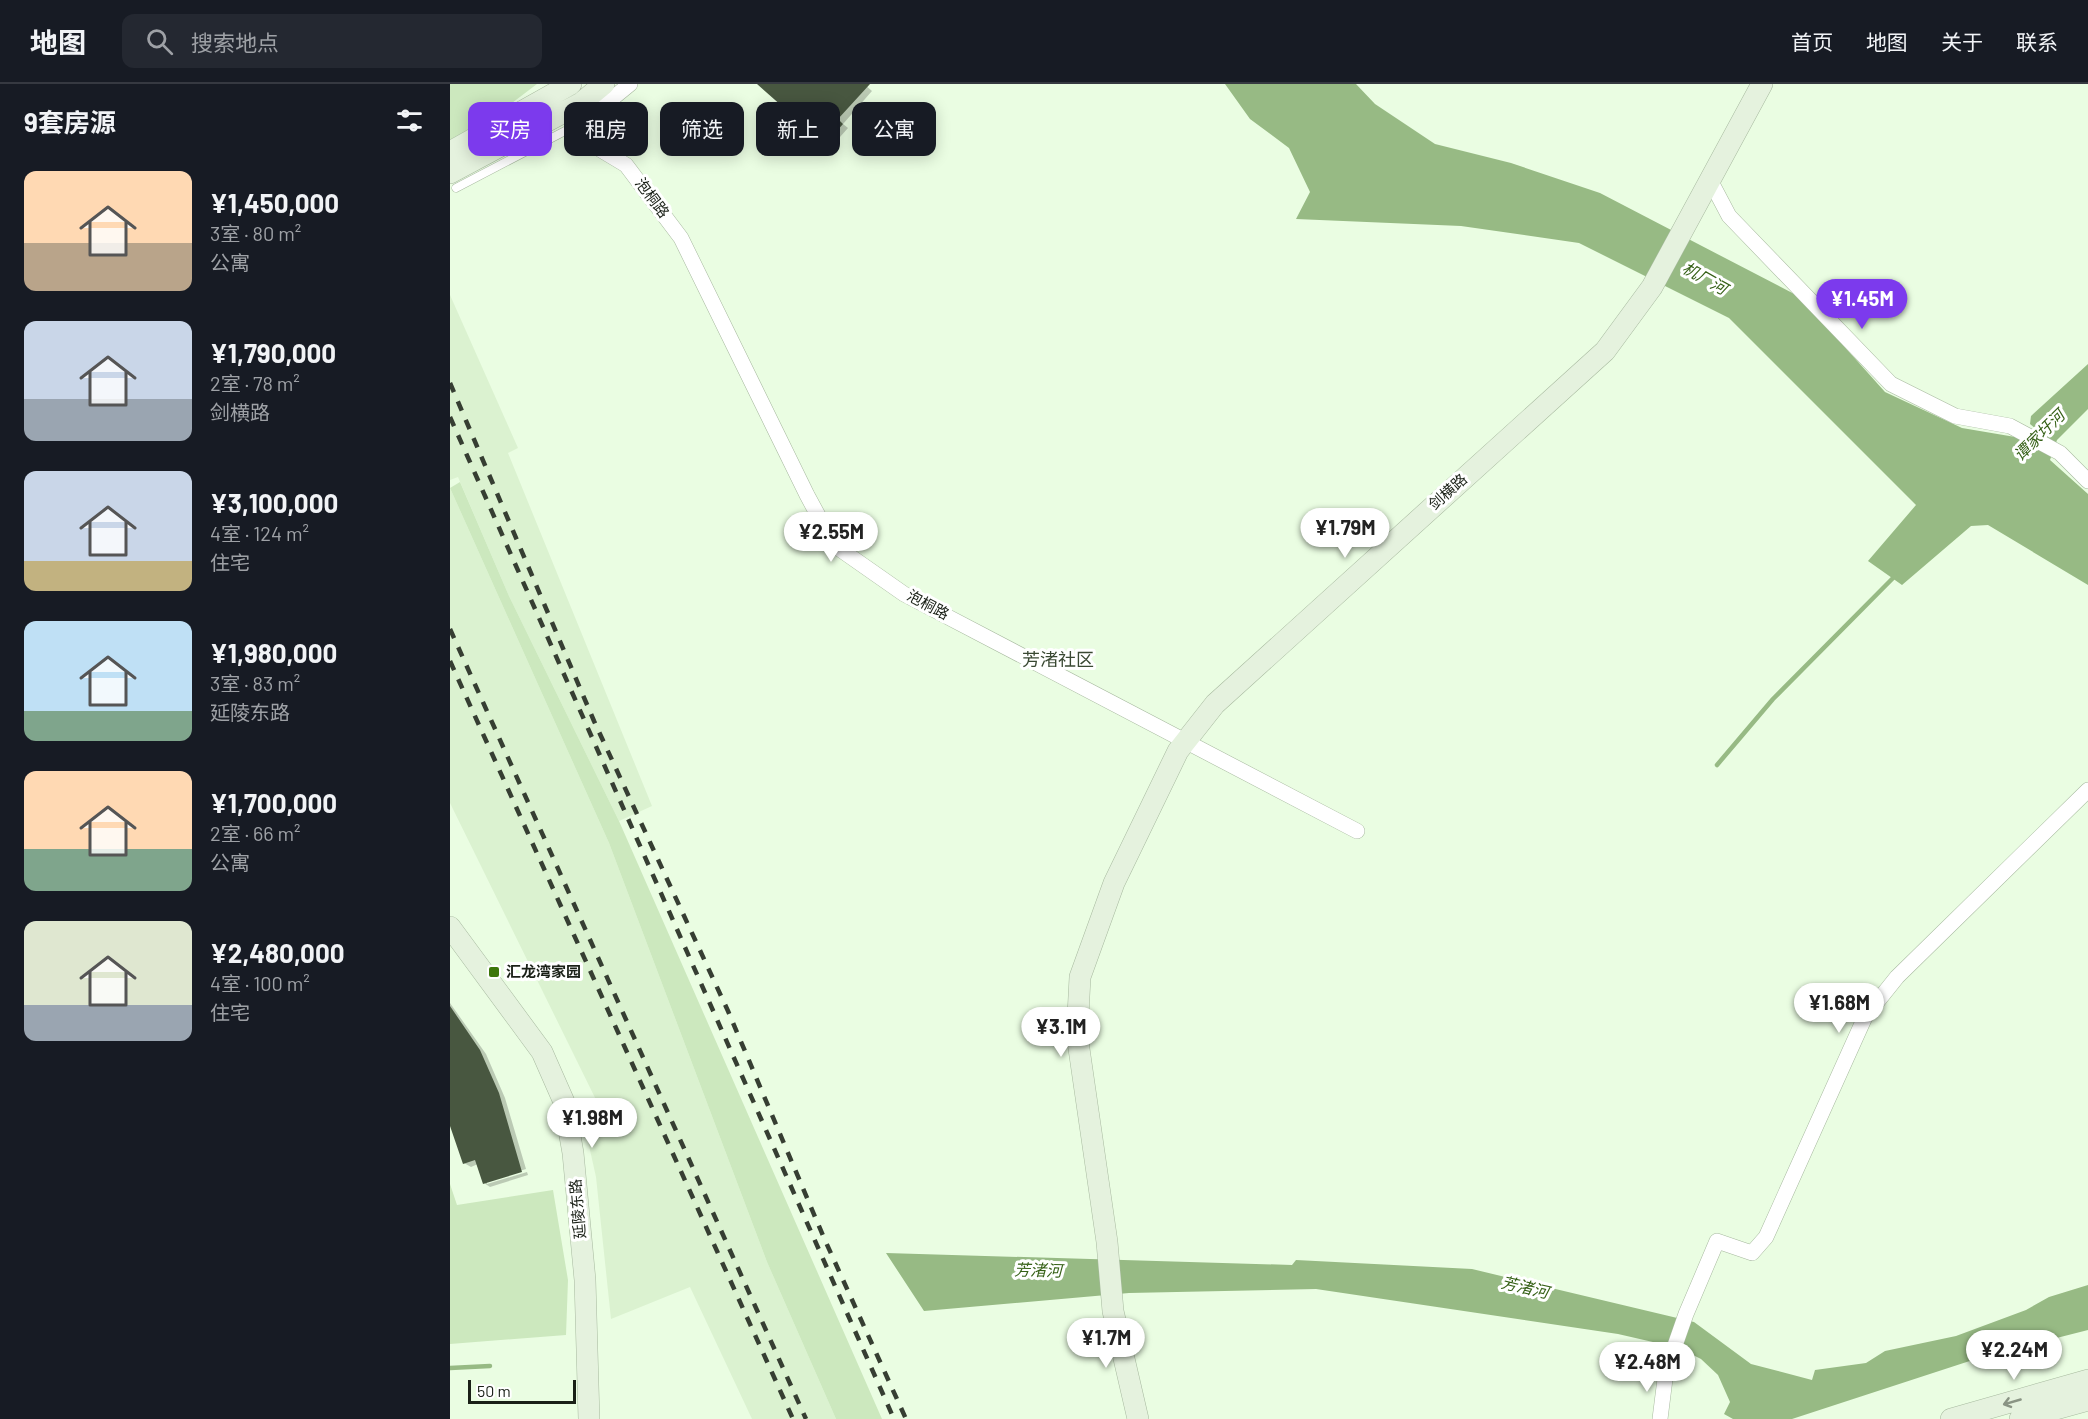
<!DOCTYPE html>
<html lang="zh">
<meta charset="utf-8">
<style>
body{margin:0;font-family:Barlow,"Noto Sans SC",sans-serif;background:#242831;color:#f1f3f6;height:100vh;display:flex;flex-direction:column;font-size:22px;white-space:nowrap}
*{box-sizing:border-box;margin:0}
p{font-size:20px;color:#9ea1a6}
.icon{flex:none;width:33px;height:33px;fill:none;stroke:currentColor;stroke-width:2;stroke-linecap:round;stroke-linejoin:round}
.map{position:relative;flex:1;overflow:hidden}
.sheet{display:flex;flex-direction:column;background:#171b24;width:450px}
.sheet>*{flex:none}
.banner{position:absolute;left:18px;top:18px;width:570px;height:54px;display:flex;gap:12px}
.scale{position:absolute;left:18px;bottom:15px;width:108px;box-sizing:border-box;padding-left:6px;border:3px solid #1a2017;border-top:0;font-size:16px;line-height:21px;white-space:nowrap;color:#1a2017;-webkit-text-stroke:4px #fff;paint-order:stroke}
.price{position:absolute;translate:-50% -51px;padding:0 14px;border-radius:21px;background:#fff;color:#222;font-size:20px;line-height:39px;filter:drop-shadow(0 2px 3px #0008)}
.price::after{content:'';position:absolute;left:50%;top:36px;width:18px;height:14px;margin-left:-9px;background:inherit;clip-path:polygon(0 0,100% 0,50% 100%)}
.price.active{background:#7c3aed;color:#fff}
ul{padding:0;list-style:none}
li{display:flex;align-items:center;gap:18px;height:150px;padding:0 24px}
li span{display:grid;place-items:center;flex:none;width:168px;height:120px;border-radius:12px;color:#555}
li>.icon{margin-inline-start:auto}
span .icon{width:72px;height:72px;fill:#fffc;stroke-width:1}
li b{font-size:26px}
h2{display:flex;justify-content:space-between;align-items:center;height:72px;padding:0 24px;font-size:26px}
.pill{padding:0 21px;border-radius:12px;background:#171b24;box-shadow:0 3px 15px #0003;font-size:21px;line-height:54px}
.pill.active{background:#7c3aed;color:#fff}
header{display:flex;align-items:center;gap:36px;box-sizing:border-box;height:84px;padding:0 30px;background:#171b24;border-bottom:2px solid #363941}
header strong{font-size:28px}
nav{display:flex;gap:33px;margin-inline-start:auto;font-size:21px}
.search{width:420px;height:54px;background:#242831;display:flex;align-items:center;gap:15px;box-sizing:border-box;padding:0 21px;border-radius:12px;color:#9ea1a6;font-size:22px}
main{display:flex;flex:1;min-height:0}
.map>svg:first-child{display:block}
</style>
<header>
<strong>地图</strong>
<div class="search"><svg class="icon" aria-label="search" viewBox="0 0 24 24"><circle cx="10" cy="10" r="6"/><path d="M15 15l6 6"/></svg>搜索地点</div>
<nav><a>首页</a><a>地图</a><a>关于</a><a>联系</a></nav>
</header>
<main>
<section class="sheet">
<h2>9套房源<svg class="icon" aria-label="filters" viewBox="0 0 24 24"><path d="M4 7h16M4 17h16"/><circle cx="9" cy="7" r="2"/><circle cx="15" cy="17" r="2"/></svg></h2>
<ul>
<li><span style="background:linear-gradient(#ffd9b3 60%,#b9a48a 0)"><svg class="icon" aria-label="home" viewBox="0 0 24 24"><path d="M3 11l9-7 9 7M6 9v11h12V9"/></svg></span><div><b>¥1,450,000</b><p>3室 · 80 m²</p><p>公寓</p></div></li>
<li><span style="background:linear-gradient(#c9d6e8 65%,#9aa5b1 0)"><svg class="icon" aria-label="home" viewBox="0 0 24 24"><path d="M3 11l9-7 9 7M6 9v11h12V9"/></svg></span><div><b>¥1,790,000</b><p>2室 · 78 m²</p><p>剑横路</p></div></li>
<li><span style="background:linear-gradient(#c9d6e8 75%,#c2b280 0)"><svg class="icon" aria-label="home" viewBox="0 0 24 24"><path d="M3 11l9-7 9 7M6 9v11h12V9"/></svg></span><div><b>¥3,100,000</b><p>4室 · 124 m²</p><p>住宅</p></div></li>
<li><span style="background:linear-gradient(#bfe0f5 75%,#7fa58c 0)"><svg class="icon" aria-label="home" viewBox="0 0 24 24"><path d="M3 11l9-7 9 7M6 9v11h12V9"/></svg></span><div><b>¥1,980,000</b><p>3室 · 83 m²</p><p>延陵东路</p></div></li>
<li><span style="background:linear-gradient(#ffd9b3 65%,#7fa58c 0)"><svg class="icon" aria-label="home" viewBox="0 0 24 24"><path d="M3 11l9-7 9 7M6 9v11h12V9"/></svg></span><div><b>¥1,700,000</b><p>2室 · 66 m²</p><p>公寓</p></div></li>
<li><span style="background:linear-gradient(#dfe7d0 70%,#9aa5b1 0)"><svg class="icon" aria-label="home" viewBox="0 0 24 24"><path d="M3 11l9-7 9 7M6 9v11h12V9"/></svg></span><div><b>¥2,480,000</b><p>4室 · 100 m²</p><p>住宅</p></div></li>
</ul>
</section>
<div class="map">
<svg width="1638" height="1335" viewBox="0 0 1638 1335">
<rect width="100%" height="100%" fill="#eafde2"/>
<path fill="#dbf2d0" d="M 0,211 L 68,364 L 58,369 L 202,722 L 169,737 L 59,512 L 8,393 L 0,396 Z
M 0,404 L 159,759 L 317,1178 L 386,1335 L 302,1335 L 240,1203 L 161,1235 L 146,1093 L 134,1039 L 153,1030 L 0,719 Z"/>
<path fill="#cce8be" d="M 0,0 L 87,0 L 50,28 L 0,56 Z
M 10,398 L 59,512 L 169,737 L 432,1335 L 386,1335 L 317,1178 L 159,759 L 0,404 Z
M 0,1100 L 7,1121 L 103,1106 L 118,1196 L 116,1251 L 0,1260 Z"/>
<path fill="#97ba84" d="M 775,0 L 906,0 L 925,20 L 985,60 L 1061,79 L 1150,109 L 1350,213 L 1435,308 L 1512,344 L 1577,355 L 1587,363 L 1591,349 L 1580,340 L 1581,332 L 1638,280 L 1638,325 L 1607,356 L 1600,376 L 1638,410 L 1638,501 L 1538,441 L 1521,442 L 1452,501 L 1418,477 L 1466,421 L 1279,234 L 1129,159 L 1011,142 L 846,135 L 860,108 L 839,64 L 800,35 Z
M 436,1169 L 842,1181 L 846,1176 L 1022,1185 L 1244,1238 L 1301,1280 L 1362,1296 L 1365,1286 L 1416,1279 L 1435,1267 L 1506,1252 L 1576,1226 L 1599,1213 L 1638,1201 L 1638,1246 L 1535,1272 L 1342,1335 L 1283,1335 L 1274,1330 L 1280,1318 L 1268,1291 L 1251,1275 L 1229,1264 L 1168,1250 L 866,1205 L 679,1209 L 474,1227 Z"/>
<path fill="#0003" d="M 310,0 L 414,0 L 422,7 L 393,40 L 398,44 L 382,62 Z
M 0,919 L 36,970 L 55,1014 L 76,1085 L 37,1097 L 37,1100 L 77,1088 L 78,1091 L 40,1103 L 34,1099 L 28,1080 L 21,1083 L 14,1079 L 0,1040 Z"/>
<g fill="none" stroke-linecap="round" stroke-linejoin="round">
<path stroke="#97ba84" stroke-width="4.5" d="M 1267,681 L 1323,615 L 1445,492
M 0,1284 L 40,1282"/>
</g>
<path fill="#485740" d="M 307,0 L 420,0 L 388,35 L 393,40 L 375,60 Z
M 0,922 L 30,966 L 49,1009 L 72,1088 L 33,1100 L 25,1076 L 13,1080 L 0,1042 Z"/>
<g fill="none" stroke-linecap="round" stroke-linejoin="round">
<defs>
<path id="lane" d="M 6,104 L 136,36"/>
<path id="street" d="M 180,0 L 136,36 L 151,66 L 176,81 L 231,154 L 357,411 L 384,461 L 454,510 L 907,747
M 1260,96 L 1279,132 L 1441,300 L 1505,332 L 1560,342 L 1610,369 L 1638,397
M 1210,1335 L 1216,1287 L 1236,1230 L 1267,1157 L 1302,1169 L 1316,1153 L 1415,933 L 1447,893 L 1638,706"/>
<path id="secondary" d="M 0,68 L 121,0
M 0,89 L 131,19 L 154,0
M 0,843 L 92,968 L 114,1018 L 123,1069 L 135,1196 L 139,1335
M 688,1335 L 663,1227 L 657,1158 L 627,951 L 630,893 L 664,799 L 728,667 L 765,620 L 1155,267 L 1202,203 L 1312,0
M 1501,1335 L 1638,1296
M 1570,1335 L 1638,1316"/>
</defs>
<use href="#lane" stroke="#a7b99f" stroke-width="9"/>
<use href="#street" stroke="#a7b99f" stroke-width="16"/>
<use href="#secondary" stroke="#a7b99f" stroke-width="22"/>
<use href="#lane" stroke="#fff" stroke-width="8"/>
<use href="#street" stroke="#fff" stroke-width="15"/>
<use href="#secondary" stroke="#e5f2de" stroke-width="21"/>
<path stroke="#363e32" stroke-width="4.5" stroke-dasharray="10 10" stroke-linecap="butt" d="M 0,299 L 144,637 L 278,927 L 374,1154 L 456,1335
M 0,333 L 444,1335
M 0,545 L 356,1335
M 0,577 L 343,1335"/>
</g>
<defs><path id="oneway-shaft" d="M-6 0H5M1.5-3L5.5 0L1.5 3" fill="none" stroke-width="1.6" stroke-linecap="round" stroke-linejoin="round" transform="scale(1.5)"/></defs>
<use stroke="#8a9484" href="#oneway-shaft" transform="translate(1562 1318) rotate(164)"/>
<rect fill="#3d770b" stroke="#fff" stroke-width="2" x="38" y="882" width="12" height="12" rx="3"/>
<g text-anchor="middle" stroke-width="6" stroke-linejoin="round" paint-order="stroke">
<g font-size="15" fill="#1a2017" stroke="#fff">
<text transform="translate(202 114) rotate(53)" y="5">泡桐路</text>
<text transform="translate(998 408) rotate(-42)" y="5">剑横路</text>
<text transform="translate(478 521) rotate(28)" y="5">泡桐路</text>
<text transform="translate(128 1125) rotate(-95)" y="5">延陵东路</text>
</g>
<g font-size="15" font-weight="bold" fill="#1a2017" stroke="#fff" text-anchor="start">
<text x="56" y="893">汇龙湾家园</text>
</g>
<g font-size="16" font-style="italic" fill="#356016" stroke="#fff">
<text transform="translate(1255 194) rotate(29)" y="6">机厂河</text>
<text transform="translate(1589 351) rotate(-45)" y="6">谭家圩河</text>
<text transform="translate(588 1186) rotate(1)" y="6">芳渚河</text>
<text transform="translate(1075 1203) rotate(13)" y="6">芳渚河</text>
</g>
<g font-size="18" fill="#394832" stroke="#fff">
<text x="608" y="582">芳渚社区</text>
</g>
</g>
</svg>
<div class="scale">50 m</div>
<b class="price active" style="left:1412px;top:246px">¥1.45M</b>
<b class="price" style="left:895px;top:475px">¥1.79M</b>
<b class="price" style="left:381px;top:479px">¥2.55M</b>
<b class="price" style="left:1389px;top:950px">¥1.68M</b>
<b class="price" style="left:611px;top:974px">¥3.1M</b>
<b class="price" style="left:142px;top:1065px">¥1.98M</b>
<b class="price" style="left:656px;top:1285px">¥1.7M</b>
<b class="price" style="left:1564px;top:1297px">¥2.24M</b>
<b class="price" style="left:1197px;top:1309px">¥2.48M</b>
<div class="banner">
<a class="pill active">买房</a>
<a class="pill">租房</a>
<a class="pill">筛选</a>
<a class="pill">新上</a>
<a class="pill">公寓</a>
</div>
</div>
</main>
